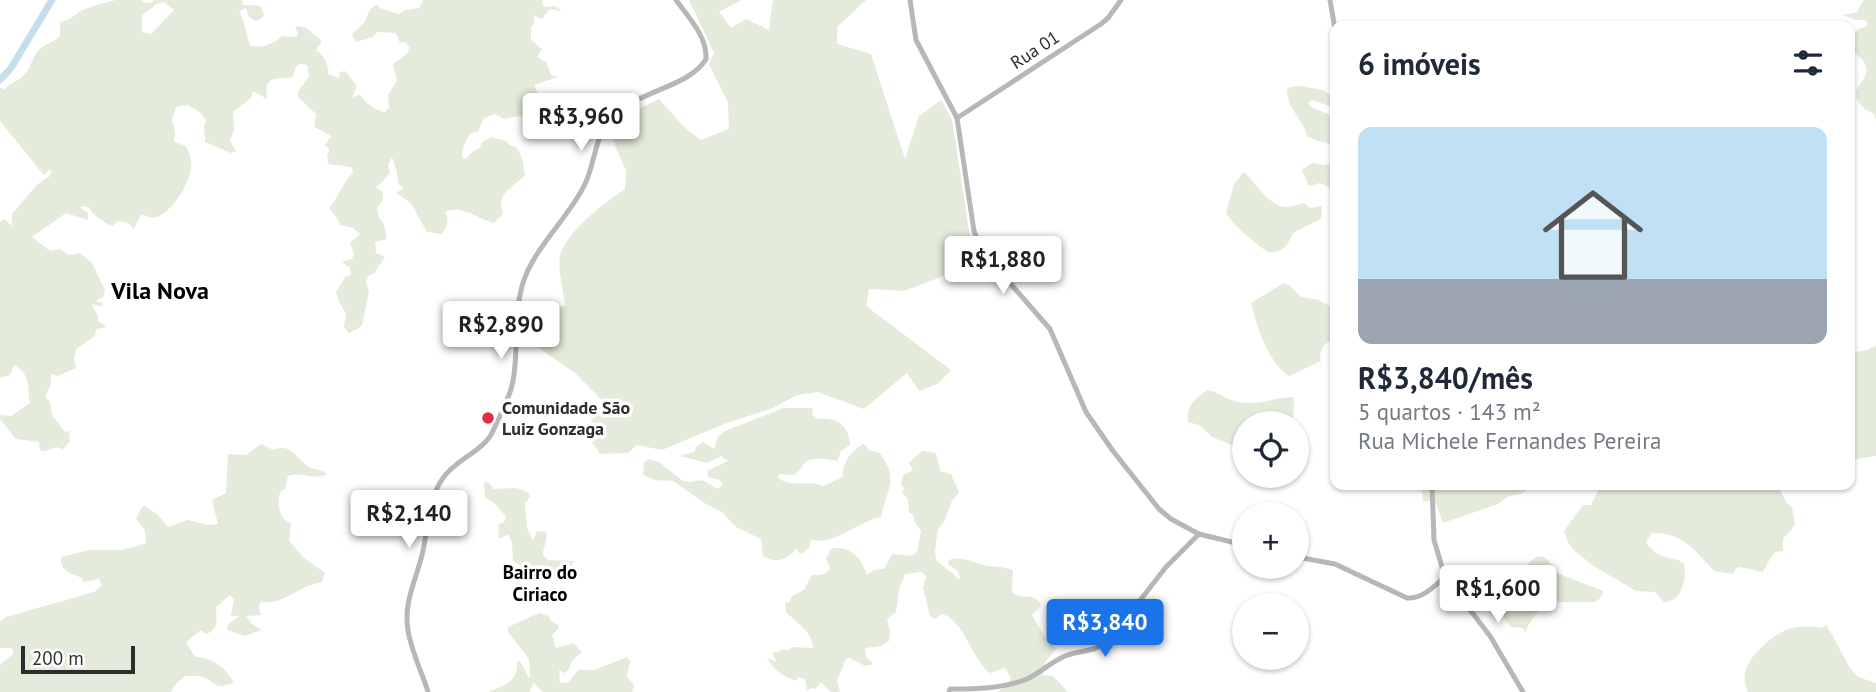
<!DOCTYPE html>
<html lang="pt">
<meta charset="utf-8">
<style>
body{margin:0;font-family:"PT Sans",sans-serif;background:#f6f6f7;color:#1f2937;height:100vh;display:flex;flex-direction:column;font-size:26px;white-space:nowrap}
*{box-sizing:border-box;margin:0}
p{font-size:23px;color:#747a83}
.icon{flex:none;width:38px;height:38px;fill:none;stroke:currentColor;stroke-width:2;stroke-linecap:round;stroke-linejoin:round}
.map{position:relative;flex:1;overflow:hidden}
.panel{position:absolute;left:1330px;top:21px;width:525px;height:469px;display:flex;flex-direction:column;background:#fff;border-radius:14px;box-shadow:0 2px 5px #0004}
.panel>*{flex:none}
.fabs{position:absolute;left:1232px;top:411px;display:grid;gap:14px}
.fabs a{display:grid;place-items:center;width:77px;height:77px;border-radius:50%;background:#fff;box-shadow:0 2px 5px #0004;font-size:35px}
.scale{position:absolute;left:21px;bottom:18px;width:114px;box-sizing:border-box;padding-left:7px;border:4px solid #2d2d2d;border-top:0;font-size:19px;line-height:24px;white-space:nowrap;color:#2d2d2d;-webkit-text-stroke:5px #fff;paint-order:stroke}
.price{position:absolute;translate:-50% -60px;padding:0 16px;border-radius:7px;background:#fff;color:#222;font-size:23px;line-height:46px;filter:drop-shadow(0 2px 4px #0008)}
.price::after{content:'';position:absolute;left:50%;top:42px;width:21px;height:16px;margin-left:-10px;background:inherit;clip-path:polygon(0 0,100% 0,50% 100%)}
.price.on{background:#1a73e8;color:#fff}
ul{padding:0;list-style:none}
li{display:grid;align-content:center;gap:14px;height:371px;padding:0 28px}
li+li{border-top:2px solid #e0e1e3}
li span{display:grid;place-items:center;height:217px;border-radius:14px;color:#555}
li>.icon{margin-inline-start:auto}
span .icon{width:126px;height:126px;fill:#fffc;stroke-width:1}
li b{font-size:30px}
h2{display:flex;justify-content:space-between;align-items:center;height:84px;padding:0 28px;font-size:30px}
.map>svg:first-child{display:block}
</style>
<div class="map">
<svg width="1876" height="692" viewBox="0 0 1876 692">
<rect width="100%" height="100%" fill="#fff"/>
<path fill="#e4ebda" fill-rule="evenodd" d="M 116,0 L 141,0 L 145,3 L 153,2 L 154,0 L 241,0 L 244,5 L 260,6 L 264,14 L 262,18 L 256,21 L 249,17 L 246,8 L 239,11 C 245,22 246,34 250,46 C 260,49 276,43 282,36 L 296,37 L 298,34 L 295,26 L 305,27 L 322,41 L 316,50 C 325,57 328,63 328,74 L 339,78 L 340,72 L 345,71 L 357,86 L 352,99 L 360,94 C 363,102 377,111 385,112 L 389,108 L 388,95 L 397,81 L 393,64 L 407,54 L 410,46 L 404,42 L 400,43 L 396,33 L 377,32 L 373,37 L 356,42 L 352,34 C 356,30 362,26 364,22 C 369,14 368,7 378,5 L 380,8 L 399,14 L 405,10 L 419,8 L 423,0 L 543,0 L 542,3 L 545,7 L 555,6 L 561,10 L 560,11 L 550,9 L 542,19 L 533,15 L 535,22 L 531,27 L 531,40 L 542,49 L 537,57 L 546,62 L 551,75 L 558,77 L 534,85 L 538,94 L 531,114 L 504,119 L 495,114 L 484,118 L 478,132 L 471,133 C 466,140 460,151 463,159 L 466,159 L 473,151 L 480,148 L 482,142 L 491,137 L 507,141 L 509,145 L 517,148 L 522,158 L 525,175 C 512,189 496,192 503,214 L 494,223 C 478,219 462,204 445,212 C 450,219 447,228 442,234 L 427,232 L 411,203 L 396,193 L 404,188 L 398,183 L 397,172 L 392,157 L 388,165 L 390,173 L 376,188 L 383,191 L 383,200 L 377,207 L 379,218 L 384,224 L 387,239 L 375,242 L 376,253 L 385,257 L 374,273 L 368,276 L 366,282 L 369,292 L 362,325 L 359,328 L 349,333 L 344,327 L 346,314 L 339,302 L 336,292 L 345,277 L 351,275 L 350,268 L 342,262 L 352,259 L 354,254 L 350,243 L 360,234 L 353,228 L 340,225 L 337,218 L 329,208 C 339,198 341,184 353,173 L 352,167 L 328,164 L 327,155 L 330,150 L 325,145 L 331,136 L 314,127 L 316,114 L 298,97 L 298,91 L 309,77 L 307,65 L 301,64 L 296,66 L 293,77 C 275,81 264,73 267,99 L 253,91 L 251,98 L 233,112 L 234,130 L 230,141 L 236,151 L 231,153 L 205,142 L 204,126 L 206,120 L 201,113 L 188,105 L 176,107 L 172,119 L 175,133 L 174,142 L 186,146 C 189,153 192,159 191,167 C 190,183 172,212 157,217 C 152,219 146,216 141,214 L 134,229 L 128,223 L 117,221 L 113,226 C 102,222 95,216 88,207 L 82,206 L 81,208 L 88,213 L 88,220 L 66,213 L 32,237 L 50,251 L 60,249 L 69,255 L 80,253 L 92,263 L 105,290 L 103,297 L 96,301 L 103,303 L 102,307 L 93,304 L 92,306 L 98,315 L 98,321 L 107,327 L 96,329 L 95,336 L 76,349 L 74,358 L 76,368 L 58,376 L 51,374 L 51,384 L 45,397 L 50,401 L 52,415 L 65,432 L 69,431 L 70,441 L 62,450 L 57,447 L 45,451 L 40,450 L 39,442 L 16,439 L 0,419 L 0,415 L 11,416 L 30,403 C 27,386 31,374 14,365 L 10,375 L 0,378 L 0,222 L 4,219 L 12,226 L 12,213 C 23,204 37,180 49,177 L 52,172 L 50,169 L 44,175 L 0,121 L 0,88 L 5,89 C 11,82 15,83 22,77 C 30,71 31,60 37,52 C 42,45 53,43 60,36 L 60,22 C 69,21 73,16 81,11 C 93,5 104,3 116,0 ZM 164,2 L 174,10 L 151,34 L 142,32 L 142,15 L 157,4 Z
M 689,0 L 741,0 L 719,12 L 731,28 L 746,19 L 769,30 L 773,0 L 866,0 L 837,27 L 837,44 L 871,54 L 905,159 L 919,116 L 941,100 L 952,120 L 971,244 L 959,270 L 904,291 L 869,289 L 866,306 L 951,370 L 939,383 L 919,391 L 907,373 L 864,409 L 818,392 L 797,395 L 773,408 L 724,424 L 662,450 L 637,445 L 628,453 L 600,454 L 585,431 L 604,402 L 575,373 L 529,341 L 538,309 L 565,306 C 564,293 557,267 560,256 C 566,232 605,202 625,189 L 626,171 L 610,133 L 615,121 L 659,99 L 684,127 L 701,140 L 729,129 L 728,103 L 709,64 L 714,53 Z
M 1864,0 L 1876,0 L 1876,121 L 1874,114 C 1863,109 1856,104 1856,91 C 1863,79 1871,73 1863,60 C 1853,52 1849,48 1853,34 L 1859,29 L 1866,27 L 1868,23 L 1865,20 L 1856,20 L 1842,15 L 1856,13 Z
M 1300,86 L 1323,90 L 1335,98 L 1335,108 L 1312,100 L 1308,102 L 1312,108 L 1328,114 L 1335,120 L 1335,145 L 1318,141 L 1307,136 C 1303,118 1287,109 1287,90 L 1291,87 Z
M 1335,162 L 1335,206 L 1329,187 L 1320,183 L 1309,186 L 1302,170 L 1312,163 L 1324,165 Z
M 1244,172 C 1255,182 1270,208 1287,207 C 1293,207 1298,204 1304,203 L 1310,208 L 1322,206 L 1321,219 L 1293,233 C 1288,244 1283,254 1268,252 C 1257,245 1231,223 1226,213 L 1234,184 Z
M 1284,283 L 1290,286 L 1301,297 L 1319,300 L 1335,309 L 1335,338 C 1326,342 1317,350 1321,361 L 1289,376 C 1269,364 1256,325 1251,303 Z
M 1876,345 L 1876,456 L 1856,459 L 1850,446 L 1850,353 L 1868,350 Z
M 1207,390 C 1218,391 1227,400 1238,402 C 1258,406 1275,397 1294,397 L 1293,423 L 1244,424 L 1244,445 L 1234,446 L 1212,437 L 1199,425 L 1188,422 C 1186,405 1195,399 1207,390 Z
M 784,408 L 813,408 L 812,414 L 817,419 C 836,417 849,424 850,445 L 841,451 L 837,461 C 829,459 814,457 807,461 C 802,464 800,471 795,475 L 780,474 L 777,477 C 791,489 807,479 823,486 L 843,477 C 842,463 852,449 864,444 L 869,450 L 880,453 C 900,481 886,490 881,517 C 859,521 830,548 811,539 L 809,548 L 802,553 L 799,553 L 796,548 C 788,560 776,564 763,556 L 761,539 L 736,527 L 722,512 L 706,504 L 673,481 L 655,480 L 643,475 L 644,463 L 648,459 L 659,462 L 683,481 L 690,482 L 702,480 L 718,489 L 723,485 L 720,480 L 708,477 L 707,471 L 728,461 L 721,456 L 707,463 L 680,456 L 694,452 L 697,446 L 703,442 L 714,449 L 718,437 L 725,431 Z
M 261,444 L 273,450 C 294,442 296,461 311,468 C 318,470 321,469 327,474 C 313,481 302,471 288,476 L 285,489 L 280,492 C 277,504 279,519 291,524 L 289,541 L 304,558 L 325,573 L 322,582 C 299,585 284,606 260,602 L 259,608 L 261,615 L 246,616 L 252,624 L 262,630 L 245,636 L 227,630 L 228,624 L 240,616 L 231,616 L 234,599 L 230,595 L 216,607 C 216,618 220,629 206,634 L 201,630 L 186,642 L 195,657 C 214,658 224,667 234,682 C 217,691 216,683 203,677 C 198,675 191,676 185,676 L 175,685 L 171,692 L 0,692 L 0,665 L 14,653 L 12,648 L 0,648 L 0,622 L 6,617 L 94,592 L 102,586 L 99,579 L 83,582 L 82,578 C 70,573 60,571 61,557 L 89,550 L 123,550 L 146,543 L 145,530 L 136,519 L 142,507 L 145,506 L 158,515 L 168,527 L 188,520 L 207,525 L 218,524 L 212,500 L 226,493 L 228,454 L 246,455 Z
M 922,451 L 936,453 L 940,471 L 951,474 L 959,492 L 952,501 L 944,522 L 938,529 L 935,551 L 936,560 L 960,580 L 958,571 L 948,564 L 949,560 C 964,555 975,564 989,566 C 998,567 1004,567 1013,570 L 1012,592 C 1020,600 1030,593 1039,601 L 1041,606 L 1032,615 L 1045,637 L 1056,648 L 1044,664 L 1043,675 L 1053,676 L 1068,692 L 998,692 L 1009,683 L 1011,678 L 1005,668 L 990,673 C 971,659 963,617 941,614 L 935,619 L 930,616 L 923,588 L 926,577 L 922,572 L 905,574 L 899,589 L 896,612 L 887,619 L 890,632 L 889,641 L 881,646 L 865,648 L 866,657 L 872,662 L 872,665 L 865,666 L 850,658 L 846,659 L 837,680 L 840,692 L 831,692 L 821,682 L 815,689 L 811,688 L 807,691 L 805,679 L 797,677 L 797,681 C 783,677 774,670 767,658 L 776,662 L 772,652 L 779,652 L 782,649 L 788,650 L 792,647 L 813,648 C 813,632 797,623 786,612 L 785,602 L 789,603 L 792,596 L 804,590 L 812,575 C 820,575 826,575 830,568 L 826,558 L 831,549 C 849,544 863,560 867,575 L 874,570 L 884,569 L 892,554 L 911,556 L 917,552 L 921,531 L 915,522 L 913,514 L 909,513 L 908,499 L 902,492 L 904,488 L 901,485 L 903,475 L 913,470 L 909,463 Z
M 484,482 L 489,483 L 494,489 L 516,488 L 529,493 L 530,497 L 525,503 L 527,528 L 533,541 L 537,531 L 546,532 C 548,541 543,546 543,555 L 548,560 L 574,561 C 566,576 546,585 530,579 L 537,568 L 533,567 L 527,570 L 513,561 L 512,543 L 508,534 L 499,539 L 498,525 L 504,522 L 506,517 C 500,509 494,502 485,497 Z
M 1421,485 L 1533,485 L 1521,494 L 1509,496 L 1498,504 L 1443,523 L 1435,501 L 1423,501 Z
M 1601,485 L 1777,485 L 1787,503 L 1792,507 L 1795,525 L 1783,539 L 1783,551 C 1770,550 1769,564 1763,572 L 1740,567 L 1736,568 L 1733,574 L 1714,571 C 1694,550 1684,533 1652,533 L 1646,542 C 1660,562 1668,554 1684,563 C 1687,578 1682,602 1664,602 L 1655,592 L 1636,591 L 1592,565 L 1575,551 L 1569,544 L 1564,531 L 1583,505 L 1591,505 Z
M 1542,556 L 1548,560 L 1559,574 L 1603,591 C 1603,597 1599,600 1594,602 L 1549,602 C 1540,607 1527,623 1526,633 L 1523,628 L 1511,627 C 1502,616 1495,601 1497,587 L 1492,581 C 1503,559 1507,566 1527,565 L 1536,557 Z
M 539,613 L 548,616 L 551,621 L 558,625 L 559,628 L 552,635 L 556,648 L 573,643 L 582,652 L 572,661 L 568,671 L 564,673 L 559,670 L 560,683 L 569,682 L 578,670 L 594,670 L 627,657 L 630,661 L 627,677 L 634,685 L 632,692 L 543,692 L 534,683 L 529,692 L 488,692 C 503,686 520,681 517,660 C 525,664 524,674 530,678 L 529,659 C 522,650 516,642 508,632 L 508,627 Z
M 1826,624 L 1850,668 L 1858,677 L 1876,683 L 1876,692 L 1748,692 C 1745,684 1743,679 1746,670 C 1750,655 1773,634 1789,629 C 1799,626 1811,625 1822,628 Z"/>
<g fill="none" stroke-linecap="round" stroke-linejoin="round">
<path stroke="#c6deeb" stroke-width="7" d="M 0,80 L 11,68 L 52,0"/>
<path stroke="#b7b7b7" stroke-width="5" d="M 910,0 L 916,40 L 957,118 L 974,231 L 981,250 L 1050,329 L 1086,412 L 1113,451 L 1159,509 L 1171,519 L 1199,534 L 1244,545
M 1330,0 L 1335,29
M 957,118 L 1101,24 L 1108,18 L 1121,0
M 1432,485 L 1434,540 L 1445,577 L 1490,636 L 1523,692
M 1297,557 L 1335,564 L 1407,598 C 1423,599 1434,586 1445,577
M 428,692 C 422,672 411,651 408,630 C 403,602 417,578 423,551 C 428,527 428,499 443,478 C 456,459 484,451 493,431 C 500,415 510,398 513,381 C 519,350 513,319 522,286 C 533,248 567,220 584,186 C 594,167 594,144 605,126 C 627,91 688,90 706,59 C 707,36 689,18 676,0
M 949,692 L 950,689 C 976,689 1002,689 1027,679 C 1040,673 1051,662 1065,656 C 1081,650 1097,652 1110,639 L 1166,567 L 1199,534"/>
</g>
<circle fill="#e62c42" stroke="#fff" stroke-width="2.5" cx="488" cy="418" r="7"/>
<g text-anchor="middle" stroke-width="7" stroke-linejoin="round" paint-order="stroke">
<g font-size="18" fill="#2d2d2d" stroke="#fff">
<text transform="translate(1035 50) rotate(-33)" y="6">Rua 01</text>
</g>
<g font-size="18" font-weight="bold" fill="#2d2d2d" stroke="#fff" text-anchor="start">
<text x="502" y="414">Comunidade São<tspan x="502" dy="21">Luiz Gonzaga</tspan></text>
</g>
<g font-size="19" font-weight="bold" fill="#000" stroke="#fff">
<text x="540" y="579">Bairro do<tspan x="540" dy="22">Ciriaco</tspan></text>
</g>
<g font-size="24" font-weight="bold" fill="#000" stroke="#fff">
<text x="160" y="299">Vila Nova</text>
</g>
</g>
</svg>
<div class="fabs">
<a><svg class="icon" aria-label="locate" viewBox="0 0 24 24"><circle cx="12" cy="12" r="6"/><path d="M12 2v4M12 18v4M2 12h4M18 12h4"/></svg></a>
<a>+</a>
<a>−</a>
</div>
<div class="scale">200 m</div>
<b class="price" style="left:581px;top:153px">R$3,960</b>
<b class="price" style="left:1003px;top:296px">R$1,880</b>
<b class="price" style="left:501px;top:361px">R$2,890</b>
<b class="price" style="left:409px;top:550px">R$2,140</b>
<b class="price" style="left:1498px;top:625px">R$1,600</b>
<b class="price on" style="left:1105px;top:659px">R$3,840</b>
<section class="panel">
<h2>6 imóveis<svg class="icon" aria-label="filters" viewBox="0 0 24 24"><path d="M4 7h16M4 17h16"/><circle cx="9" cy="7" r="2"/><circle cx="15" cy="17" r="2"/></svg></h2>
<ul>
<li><span style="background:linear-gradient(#bfe0f5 70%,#9aa5b1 0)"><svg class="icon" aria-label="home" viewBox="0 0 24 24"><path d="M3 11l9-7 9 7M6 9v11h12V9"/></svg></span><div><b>R$3,840/mês</b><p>5 quartos · 143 m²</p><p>Rua Michele Fernandes Pereira</p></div></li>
</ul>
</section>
</div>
